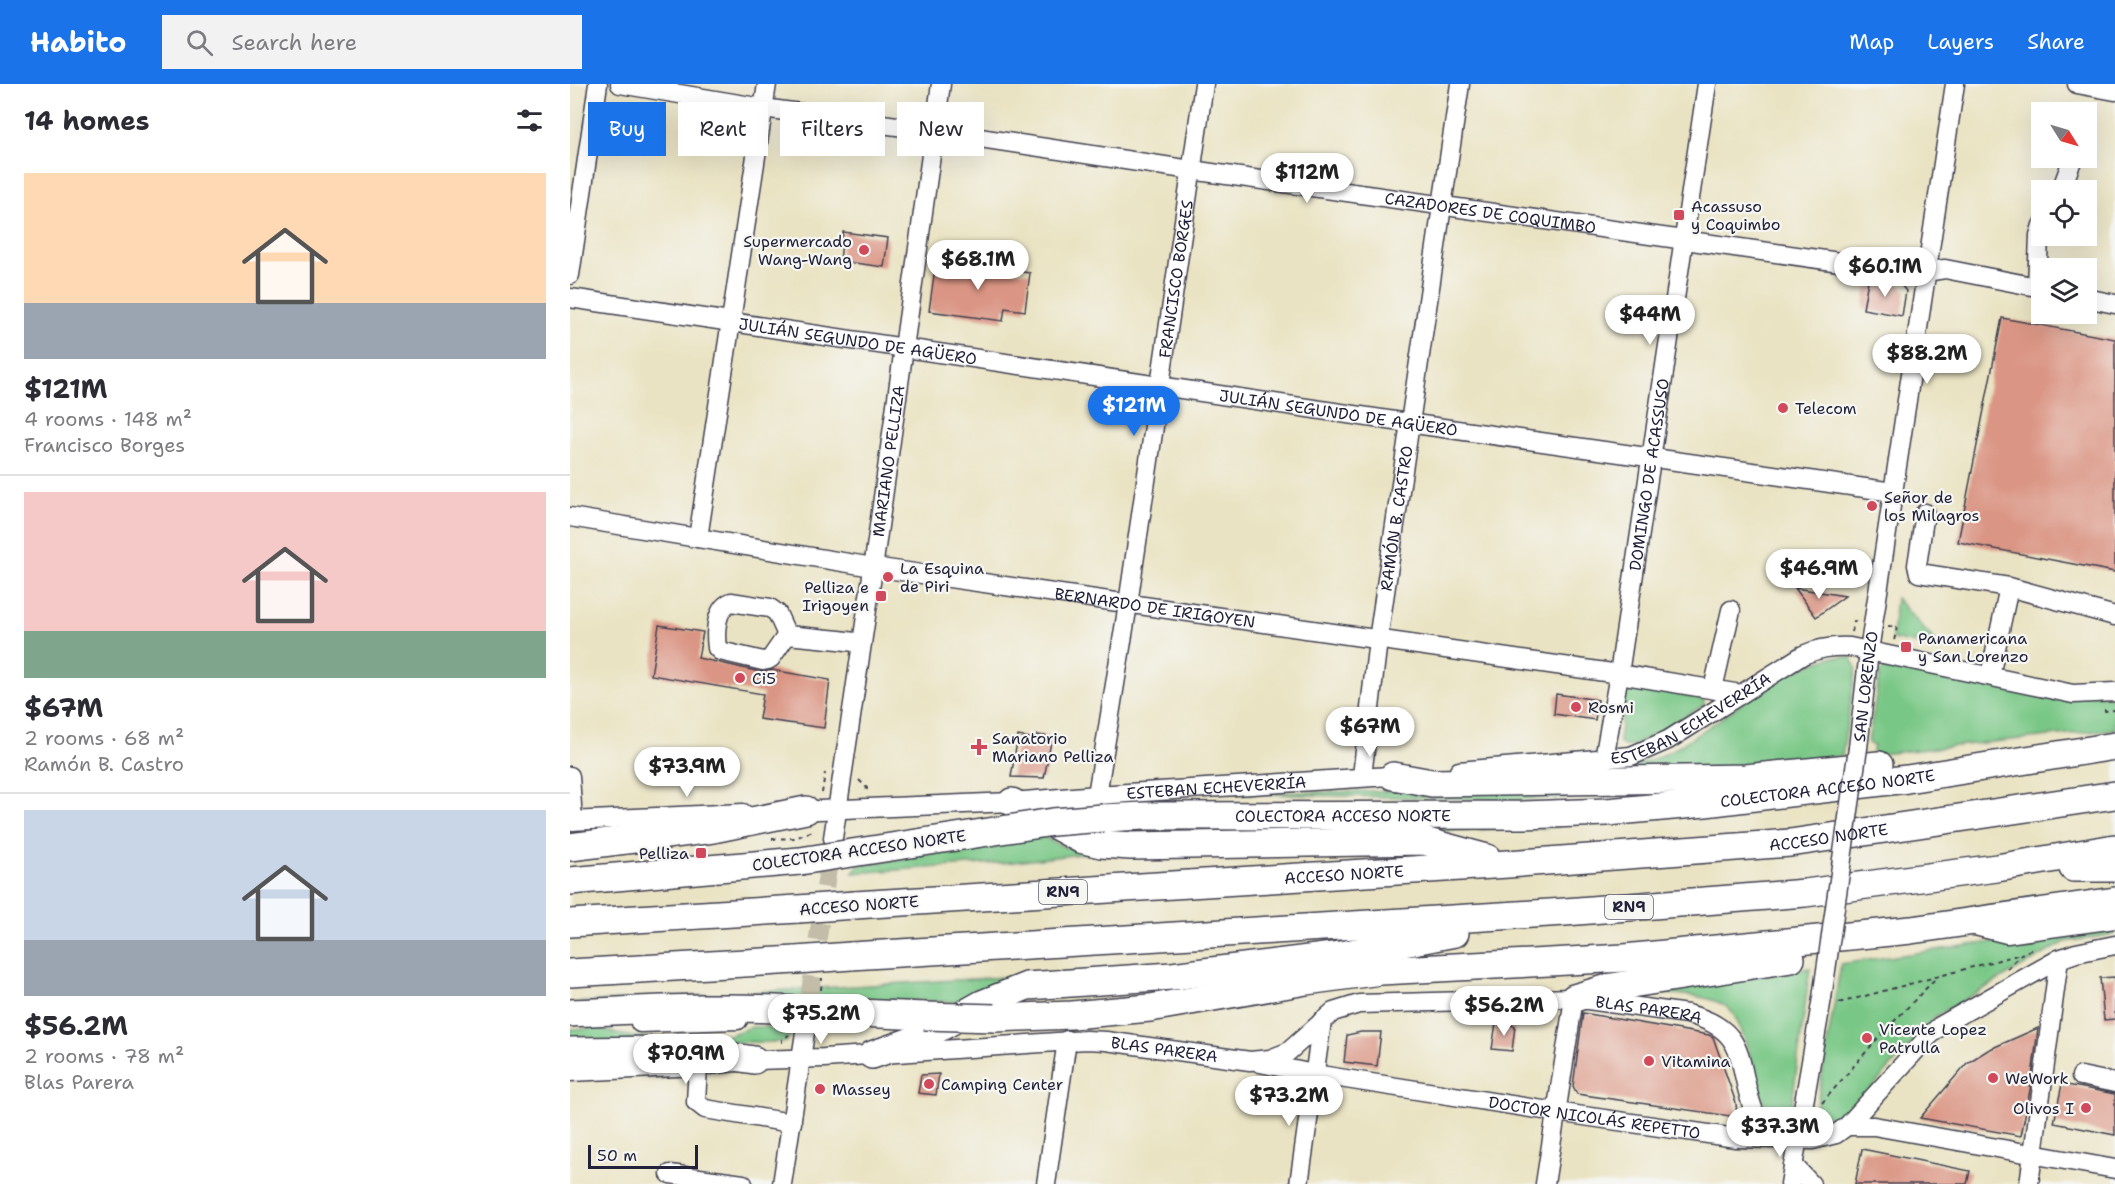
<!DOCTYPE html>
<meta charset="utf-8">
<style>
body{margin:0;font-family:"Shantell Sans",sans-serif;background:#f2f2f3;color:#2b2b33;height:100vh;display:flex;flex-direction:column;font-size:22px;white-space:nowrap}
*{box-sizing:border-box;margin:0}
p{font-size:20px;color:#7c7c81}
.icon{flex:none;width:33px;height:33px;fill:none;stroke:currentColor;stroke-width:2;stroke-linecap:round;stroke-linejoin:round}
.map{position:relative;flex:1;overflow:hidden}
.panel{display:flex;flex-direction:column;background:#fff;width:570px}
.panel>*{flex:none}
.guide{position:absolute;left:18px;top:18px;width:570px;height:54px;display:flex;gap:12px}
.needle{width:39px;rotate:127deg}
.controls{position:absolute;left:1461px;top:18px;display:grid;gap:12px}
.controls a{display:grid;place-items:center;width:66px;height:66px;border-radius:0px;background:#fff;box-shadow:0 6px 24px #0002;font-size:30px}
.scale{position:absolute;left:18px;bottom:15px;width:110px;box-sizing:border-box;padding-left:6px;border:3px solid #22223b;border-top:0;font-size:16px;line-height:21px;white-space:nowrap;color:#22223b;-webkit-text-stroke:4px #f6f6f2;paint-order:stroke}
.price{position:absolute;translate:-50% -51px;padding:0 14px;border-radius:21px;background:#fff;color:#222;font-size:20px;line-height:39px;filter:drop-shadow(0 2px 3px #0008)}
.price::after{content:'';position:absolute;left:50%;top:36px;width:18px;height:14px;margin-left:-9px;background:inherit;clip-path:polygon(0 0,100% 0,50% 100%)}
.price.on{background:#1a73e8;color:#fff}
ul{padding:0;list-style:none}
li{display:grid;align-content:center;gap:12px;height:318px;padding:0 24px}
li+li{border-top:2px solid #e1e1e2}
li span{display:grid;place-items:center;height:186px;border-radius:0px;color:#555}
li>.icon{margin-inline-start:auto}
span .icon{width:108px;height:108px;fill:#fffc;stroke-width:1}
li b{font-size:26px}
h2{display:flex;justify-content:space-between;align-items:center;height:72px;padding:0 24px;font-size:26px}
.pill{padding:0 21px;border-radius:0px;background:#fff;box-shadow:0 6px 24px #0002;font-size:21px;line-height:54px}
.pill.on{background:#1a73e8;color:#fff}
header{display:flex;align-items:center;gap:36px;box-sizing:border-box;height:84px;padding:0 30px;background:#1a73e8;color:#fff}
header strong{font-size:28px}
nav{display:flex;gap:33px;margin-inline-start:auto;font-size:21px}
.search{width:420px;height:54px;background:#f2f2f3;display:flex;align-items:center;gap:15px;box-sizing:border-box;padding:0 21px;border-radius:0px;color:#7c7c81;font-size:22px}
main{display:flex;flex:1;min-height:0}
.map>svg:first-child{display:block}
</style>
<header>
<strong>Habito</strong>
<div class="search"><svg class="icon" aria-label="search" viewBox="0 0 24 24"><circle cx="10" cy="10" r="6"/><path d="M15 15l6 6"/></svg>Search here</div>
<nav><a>Map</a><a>Layers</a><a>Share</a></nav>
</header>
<main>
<section class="panel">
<h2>14 homes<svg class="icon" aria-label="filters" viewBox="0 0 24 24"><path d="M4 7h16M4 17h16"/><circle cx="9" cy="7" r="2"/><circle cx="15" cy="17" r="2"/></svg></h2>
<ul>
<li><span style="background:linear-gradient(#ffd9b3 70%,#9aa5b1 0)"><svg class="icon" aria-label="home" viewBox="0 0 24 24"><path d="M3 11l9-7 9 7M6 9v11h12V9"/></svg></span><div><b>$121M</b><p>4 rooms · 148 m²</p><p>Francisco Borges</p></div></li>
<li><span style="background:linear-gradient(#f6c9c9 75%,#7fa58c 0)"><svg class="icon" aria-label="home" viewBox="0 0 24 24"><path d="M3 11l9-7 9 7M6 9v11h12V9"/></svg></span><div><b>$67M</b><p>2 rooms · 68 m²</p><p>Ramón B. Castro</p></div></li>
<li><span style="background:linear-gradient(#c9d6e8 70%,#9aa5b1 0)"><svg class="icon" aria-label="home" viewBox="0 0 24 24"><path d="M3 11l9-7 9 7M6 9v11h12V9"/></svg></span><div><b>$56.2M</b><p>2 rooms · 78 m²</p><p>Blas Parera</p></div></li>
</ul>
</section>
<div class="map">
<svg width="1545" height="1100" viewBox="0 0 1545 1100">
<rect width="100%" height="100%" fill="#f6f6f2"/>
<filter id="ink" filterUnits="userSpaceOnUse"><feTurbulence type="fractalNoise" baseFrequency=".0167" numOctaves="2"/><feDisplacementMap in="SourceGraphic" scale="12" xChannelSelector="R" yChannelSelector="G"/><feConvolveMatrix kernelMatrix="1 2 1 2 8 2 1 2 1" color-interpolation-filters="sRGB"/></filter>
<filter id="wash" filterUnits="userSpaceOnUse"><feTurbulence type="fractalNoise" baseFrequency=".008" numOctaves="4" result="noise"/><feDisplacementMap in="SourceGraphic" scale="24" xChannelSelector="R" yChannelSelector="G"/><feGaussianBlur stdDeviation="1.35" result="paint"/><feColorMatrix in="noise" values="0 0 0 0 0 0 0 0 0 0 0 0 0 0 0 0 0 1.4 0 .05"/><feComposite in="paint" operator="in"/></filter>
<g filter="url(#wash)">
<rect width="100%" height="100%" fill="#eae3c3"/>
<path fill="#79c786" stroke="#4e7460" stroke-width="1.5" d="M 1326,514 L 1372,565 L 1322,555 Z
M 1262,573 L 1280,573 L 1286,584 L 1272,672 L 1162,685 L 985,687 C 1018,685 1058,687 1089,673 C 1148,644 1197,590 1262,573 Z
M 1324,578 L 1545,613 L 1545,645 L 1302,671 L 1304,662 L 1298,659 L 1310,588 Z
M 1067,601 L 1128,614 L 1134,617 L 1134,621 L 1063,662 L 1054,662 L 1049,657 L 1055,610 L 1059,604 Z
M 1127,704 L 1087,710 L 941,716 L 657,709 L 956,705 Z
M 562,743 L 990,743 L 861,747 L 537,752 L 509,746 Z
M 470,751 L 492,762 L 519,769 L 444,778 L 283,789 L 287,782 Z
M 1545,840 L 1545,850 L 1495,858 L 1366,932 L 1275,1034 L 1267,1038 L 1245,1032 L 1271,880 Z
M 1240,884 L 1220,1035 L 1199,1042 C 1192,1017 1175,938 1158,924 C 1138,908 1092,910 1067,908 Z
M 553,886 L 393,918 L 150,912 L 0,919 Z
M 182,943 L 224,943 L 216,958 L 0,959 L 0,945 L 25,944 L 61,953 L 150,954 Z"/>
<g id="blocks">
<path fill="#da9584" d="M 273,148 L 318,154 L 314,183 L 270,177 Z
M 366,177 L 460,189 L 455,227 L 435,224 L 433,237 L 359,227 Z
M 1298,196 L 1330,200 L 1336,207 L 1332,232 L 1293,225 Z
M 1432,234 L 1545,255 L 1545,488 L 1388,458 Z
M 1225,504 L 1275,512 L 1246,533 Z
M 89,541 L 133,548 L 128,574 L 190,588 L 202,586 L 260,596 L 254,644 L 189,635 L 193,610 L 81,591 Z
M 986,610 L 1028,616 L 1025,636 L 984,630 Z
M 467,651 L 482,653 L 474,694 L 441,693 L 448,652 L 466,655 Z
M 1545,893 L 1545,935 L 1534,936 L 1530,894 Z
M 1013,929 L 1139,951 L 1143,953 L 1166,1019 L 1167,1033 L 1007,1010 L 1003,1002 Z
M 926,939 L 945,942 L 942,967 L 922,965 Z
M 1468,944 L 1461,1001 L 1451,1052 L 1350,1034 L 1397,979 L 1418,966 Z
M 791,948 L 811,948 L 807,982 L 774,978 L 777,951 Z
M 369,990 L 366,1011 L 348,1009 L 351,991 Z
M 1492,1000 L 1545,1010 L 1545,1051 L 1484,1039 Z
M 1292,1065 L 1400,1087 L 1397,1100 L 1285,1100 Z"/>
</g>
</g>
<g filter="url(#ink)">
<use href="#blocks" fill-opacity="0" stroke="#403f4f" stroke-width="1.5"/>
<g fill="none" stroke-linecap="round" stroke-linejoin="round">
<path stroke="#c2bca8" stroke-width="18" stroke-dasharray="18 9" stroke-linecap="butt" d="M 236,937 L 261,763"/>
<defs>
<g id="minor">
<path id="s1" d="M 50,0 L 193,24 L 364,47 L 621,86 L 1333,187 L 1355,188 L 1375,185 L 1472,204"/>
<path d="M 1507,0 L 1545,7"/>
<path d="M 1491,106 L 1503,74"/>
<path d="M 0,191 L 28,0"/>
<path d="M 1467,203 L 1469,151 L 1472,141"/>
<path id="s2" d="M 0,214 L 838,339 L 1323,408"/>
<path d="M 1516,214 L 1545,220"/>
<path d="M 1355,429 L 1347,481 L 1349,489 L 1439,503"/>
<path id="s3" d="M 0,433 L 303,483 L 1049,590 L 1171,610"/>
<path d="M 128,454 L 197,0"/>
<path d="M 161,518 L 200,524 L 207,529 L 217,551 L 201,574 L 198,576 L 193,577 L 150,567 L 147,564 C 145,549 145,525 161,518 Z"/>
<path d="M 217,551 L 269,556 L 292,559"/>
<path d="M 1420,592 L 1439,503 L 1545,532"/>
<path d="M 1143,605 L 1161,526"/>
<path id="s4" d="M 1288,664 L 1299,567 L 1385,0"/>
<path id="s5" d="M 1034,675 L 1049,590 L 1137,0"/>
<path id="s6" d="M 889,687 L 1061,672 L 1098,656 L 1233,571 C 1249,564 1262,562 1280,563 L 1503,610 L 1545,608"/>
<path d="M 0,692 L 3,737"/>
<path id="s7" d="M 792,692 L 808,556 L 890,0"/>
<path id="s8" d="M 527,711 L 558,520 L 634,0"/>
<path id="s9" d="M 225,727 L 442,718 L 527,711 L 835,691"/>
<path d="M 0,737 L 173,729"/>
<path id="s10" d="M 263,754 L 301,499 L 371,0"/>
<path d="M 1405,842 L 1437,850 L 1545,835"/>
<path d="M 70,939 L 168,936"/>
<path id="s11" d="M 690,979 L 744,990 L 986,1028 L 1166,1054 L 1242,1056 L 1266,1050 L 1277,1042 L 1358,953 L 1370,942 L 1489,875 L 1506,869 L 1545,861"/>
<path d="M 128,982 L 126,1018 L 135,1025 L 222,1039"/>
<path id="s12" d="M 0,988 L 128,982 L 184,976 L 254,974 L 516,956 L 536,957 L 680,977 L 700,975 L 718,968 L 763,928 L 789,920 L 1004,914 L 1117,930 C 1182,946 1165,981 1185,1030 C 1189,1038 1196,1046 1200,1054"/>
<path d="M 1511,992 L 1545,999"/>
<path d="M 1277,1042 L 1304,1042 L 1545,1085"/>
<path d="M 1223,1081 L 1241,1100"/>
<path d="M 100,1090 L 173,1100"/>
<path d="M 212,1100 L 236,942"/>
<path d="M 476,1100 L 497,956"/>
<path d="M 729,1100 L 752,937"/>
<path d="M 975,1100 L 1004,914"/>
<path d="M 1220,1100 L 1252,914"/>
<path d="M 1459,1100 L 1489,875"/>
</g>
<g id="highway">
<path d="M 823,692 L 862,699 L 1175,694 L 1309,681"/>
<path d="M 442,718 L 510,755 L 531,760 L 561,762 L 854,757 L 917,774"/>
<path id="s13" d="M 533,734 L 575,732 L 953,731 L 1037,728 L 1135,719 L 1337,695 L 1545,662"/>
<path d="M 0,763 L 143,745 L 236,726"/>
<path d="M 1503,784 L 1545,784"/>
<path d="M 0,797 L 230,777"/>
<path id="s14" d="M 285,821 L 938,780 L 1220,759 L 1545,711"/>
<path d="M 0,839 L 228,825"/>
<path d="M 281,872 L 995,828 L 1235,809 L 1427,784 L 1545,764"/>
<path d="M 0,889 L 226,876"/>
<path d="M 1004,914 L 1042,903 L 1221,875"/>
<path d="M 267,928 L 354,932"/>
<path d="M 0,929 C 75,926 149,921 224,926"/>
<path d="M 425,934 L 502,931 L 580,924 L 736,897 L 811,887 L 1054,874 L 1341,846 L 1545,817"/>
<path d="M 0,967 L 97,966 L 139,969 L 184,976"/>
<path d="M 302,971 L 353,953 L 412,920 L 457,902 L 602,892 L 771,871 L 885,849"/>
</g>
</defs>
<use href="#minor" stroke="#403f4f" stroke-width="21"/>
<use href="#highway" stroke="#403f4f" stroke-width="30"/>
<path stroke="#403f4f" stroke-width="2" stroke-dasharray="4.5 4.5" stroke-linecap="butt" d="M 1318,542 L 1327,543 L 1324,557
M 1282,548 L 1284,537 L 1288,538
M 1535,625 L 1535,627 L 1545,626
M 289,696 L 297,704 L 296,708
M 252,709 L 255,689
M 202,755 L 225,754 L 243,747
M 1437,885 L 1451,870 L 1465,864
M 251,906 L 252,894
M 1269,919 L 1451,870
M 212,959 L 212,955 L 219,951
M 1252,1019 L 1308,954 L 1367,893
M 1202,1028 L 1217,1024"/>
<use href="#minor" stroke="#fff" stroke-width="18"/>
<use href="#highway" stroke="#fff" stroke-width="27"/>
<defs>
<path id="minor-bridge" d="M 1252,914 L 1288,664"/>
<path id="highway-bridge" d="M 230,777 L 483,738 L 533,734
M 228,825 L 285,821
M 226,876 L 281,872
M 224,926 L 267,928
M 354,932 L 425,934"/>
</defs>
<use href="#minor-bridge" stroke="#403f4f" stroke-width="21" stroke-linecap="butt"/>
<use href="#highway-bridge" stroke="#403f4f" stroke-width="30" stroke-linecap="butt"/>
<use href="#minor-bridge" stroke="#fff" stroke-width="18"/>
<use href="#highway-bridge" stroke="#fff" stroke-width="27"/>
</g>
</g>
<g fill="#d1495b" stroke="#f6f6f2" stroke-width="2">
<rect x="1103" y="125" width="12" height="12" rx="3"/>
<circle cx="294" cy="166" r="6"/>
<circle cx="1213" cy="324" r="6"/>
<circle cx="1302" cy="422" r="6"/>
<circle cx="318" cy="493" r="6"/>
<rect x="305" y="506" width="12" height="12" rx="3"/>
<rect x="1330" y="557" width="12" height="12" rx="3"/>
<circle cx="170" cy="594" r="6"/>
<circle cx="1006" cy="623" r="6"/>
<path d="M406 654h6v6h6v6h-6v6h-6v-6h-6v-6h6z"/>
<rect x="125" y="763" width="12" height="12" rx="3"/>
<circle cx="1297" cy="954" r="6"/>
<circle cx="1079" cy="977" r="6"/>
<circle cx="1423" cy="994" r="6"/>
<circle cx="359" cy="1000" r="6"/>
<circle cx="250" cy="1005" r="6"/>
<circle cx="1516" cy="1024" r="6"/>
</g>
<g text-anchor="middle" stroke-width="4.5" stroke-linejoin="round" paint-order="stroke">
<g fill="#f6f6f2" stroke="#626272" stroke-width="1.5">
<rect x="469" y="796" width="48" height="24" rx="4.5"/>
<rect x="1035" y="811" width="48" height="24" rx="4.5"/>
</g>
<g font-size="15" font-weight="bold" fill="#22223b">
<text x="493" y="813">RN9</text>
<text x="1059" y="828">RN9</text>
</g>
<g font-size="16" fill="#22223b" stroke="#f6f6f2" text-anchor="start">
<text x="1121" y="128">Acassuso<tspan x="1121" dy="18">y Coquimbo</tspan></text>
<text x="282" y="163" text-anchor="end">Supermercado<tspan x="282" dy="18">Wang-Wang</tspan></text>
<text x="1225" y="330">Telecom</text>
<text x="1314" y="419">Señor de<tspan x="1314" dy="18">los Milagros</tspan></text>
<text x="330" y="490">La Esquina<tspan x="330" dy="18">de Piri</tspan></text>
<text x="299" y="509" text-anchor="end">Pelliza e<tspan x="299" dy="18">Irigoyen</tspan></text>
<text x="1348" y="560">Panamericana<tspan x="1348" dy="18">y San Lorenzo</tspan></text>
<text x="182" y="600">Ci5</text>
<text x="1018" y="629">Rosmi</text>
<text x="422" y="660">Sanatorio<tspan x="422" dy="18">Mariano Pelliza</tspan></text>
<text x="119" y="775" text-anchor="end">Pelliza</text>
<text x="1309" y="951">Vicente Lopez<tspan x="1309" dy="18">Patrulla</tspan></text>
<text x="1091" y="983">Vitamina</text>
<text x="1435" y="1000">WeWork</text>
<text x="371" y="1006">Camping Center</text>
<text x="262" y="1011">Massey</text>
<text x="1504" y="1030" text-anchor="end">Olivos I</text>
</g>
<g font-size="16" fill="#22223b" stroke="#f6f6f2">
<text dy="6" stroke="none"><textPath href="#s1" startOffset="880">CAZADORES DE COQUIMBO</textPath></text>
<text dy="6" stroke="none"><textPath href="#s8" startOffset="522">FRANCISCO BORGES</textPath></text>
<text dy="6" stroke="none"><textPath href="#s2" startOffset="291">JULIÁN SEGUNDO DE AGÜERO</textPath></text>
<text dy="6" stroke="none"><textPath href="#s2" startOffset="777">JULIÁN SEGUNDO DE AGÜERO</textPath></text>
<text dy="6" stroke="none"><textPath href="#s10" startOffset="381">MARIANO PELLIZA</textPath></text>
<text dy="6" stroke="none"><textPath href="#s5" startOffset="288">DOMINGO DE ACASSUSO</textPath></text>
<text dy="6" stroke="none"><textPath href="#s7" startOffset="260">RAMÓN B. CASTRO</textPath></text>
<text dy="6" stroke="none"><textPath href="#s3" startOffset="592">BERNARDO DE IRIGOYEN</textPath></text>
<text dy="6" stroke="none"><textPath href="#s4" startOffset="62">SAN LORENZO</textPath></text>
<text dy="6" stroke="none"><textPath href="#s6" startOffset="242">ESTEBAN ECHEVERRÍA</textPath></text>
<text dy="6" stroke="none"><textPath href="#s9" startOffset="422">ESTEBAN ECHEVERRÍA</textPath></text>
<text dy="6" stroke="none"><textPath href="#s13" startOffset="726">COLECTORA ACCESO NORTE</textPath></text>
<text dy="6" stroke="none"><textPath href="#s13" startOffset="240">COLECTORA ACCESO NORTE</textPath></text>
<text dy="6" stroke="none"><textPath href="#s14" startOffset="976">ACCESO NORTE</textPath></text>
<text transform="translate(289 766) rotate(-8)" y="6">COLECTORA ACCESO NORTE</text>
<text dy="6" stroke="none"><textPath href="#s14" startOffset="490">ACCESO NORTE</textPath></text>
<text transform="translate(289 821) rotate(-4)" y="6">ACCESO NORTE</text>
<text dy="6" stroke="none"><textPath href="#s12" startOffset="1100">BLAS PARERA</textPath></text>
<text dy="6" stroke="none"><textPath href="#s12" startOffset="596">BLAS PARERA</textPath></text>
<text dy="6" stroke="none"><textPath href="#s11" startOffset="339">DOCTOR NICOLÁS REPETTO</textPath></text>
</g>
</g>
</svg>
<div class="controls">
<a><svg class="needle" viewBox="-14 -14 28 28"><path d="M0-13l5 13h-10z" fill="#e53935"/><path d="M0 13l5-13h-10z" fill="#7c7c81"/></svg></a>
<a><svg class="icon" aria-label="locate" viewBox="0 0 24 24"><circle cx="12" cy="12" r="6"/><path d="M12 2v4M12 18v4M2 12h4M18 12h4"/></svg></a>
<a><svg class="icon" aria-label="layers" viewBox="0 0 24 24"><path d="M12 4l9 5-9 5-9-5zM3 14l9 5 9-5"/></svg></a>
</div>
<div class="scale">50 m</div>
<b class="price" style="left:737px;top:120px">$112M</b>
<b class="price" style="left:408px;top:207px">$68.1M</b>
<b class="price" style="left:1315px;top:214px">$60.1M</b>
<b class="price" style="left:1080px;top:262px">$44M</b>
<b class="price" style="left:1357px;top:301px">$88.2M</b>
<b class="price on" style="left:564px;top:353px">$121M</b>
<b class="price" style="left:1249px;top:516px">$46.9M</b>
<b class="price" style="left:800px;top:674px">$67M</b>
<b class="price" style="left:117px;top:714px">$73.9M</b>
<b class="price" style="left:934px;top:953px">$56.2M</b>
<b class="price" style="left:251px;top:961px">$75.2M</b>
<b class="price" style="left:116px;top:1001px">$70.9M</b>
<b class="price" style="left:719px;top:1043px">$73.2M</b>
<b class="price" style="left:1210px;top:1074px">$37.3M</b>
<div class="guide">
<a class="pill on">Buy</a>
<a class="pill">Rent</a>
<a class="pill">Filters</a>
<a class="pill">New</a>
</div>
</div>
</main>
